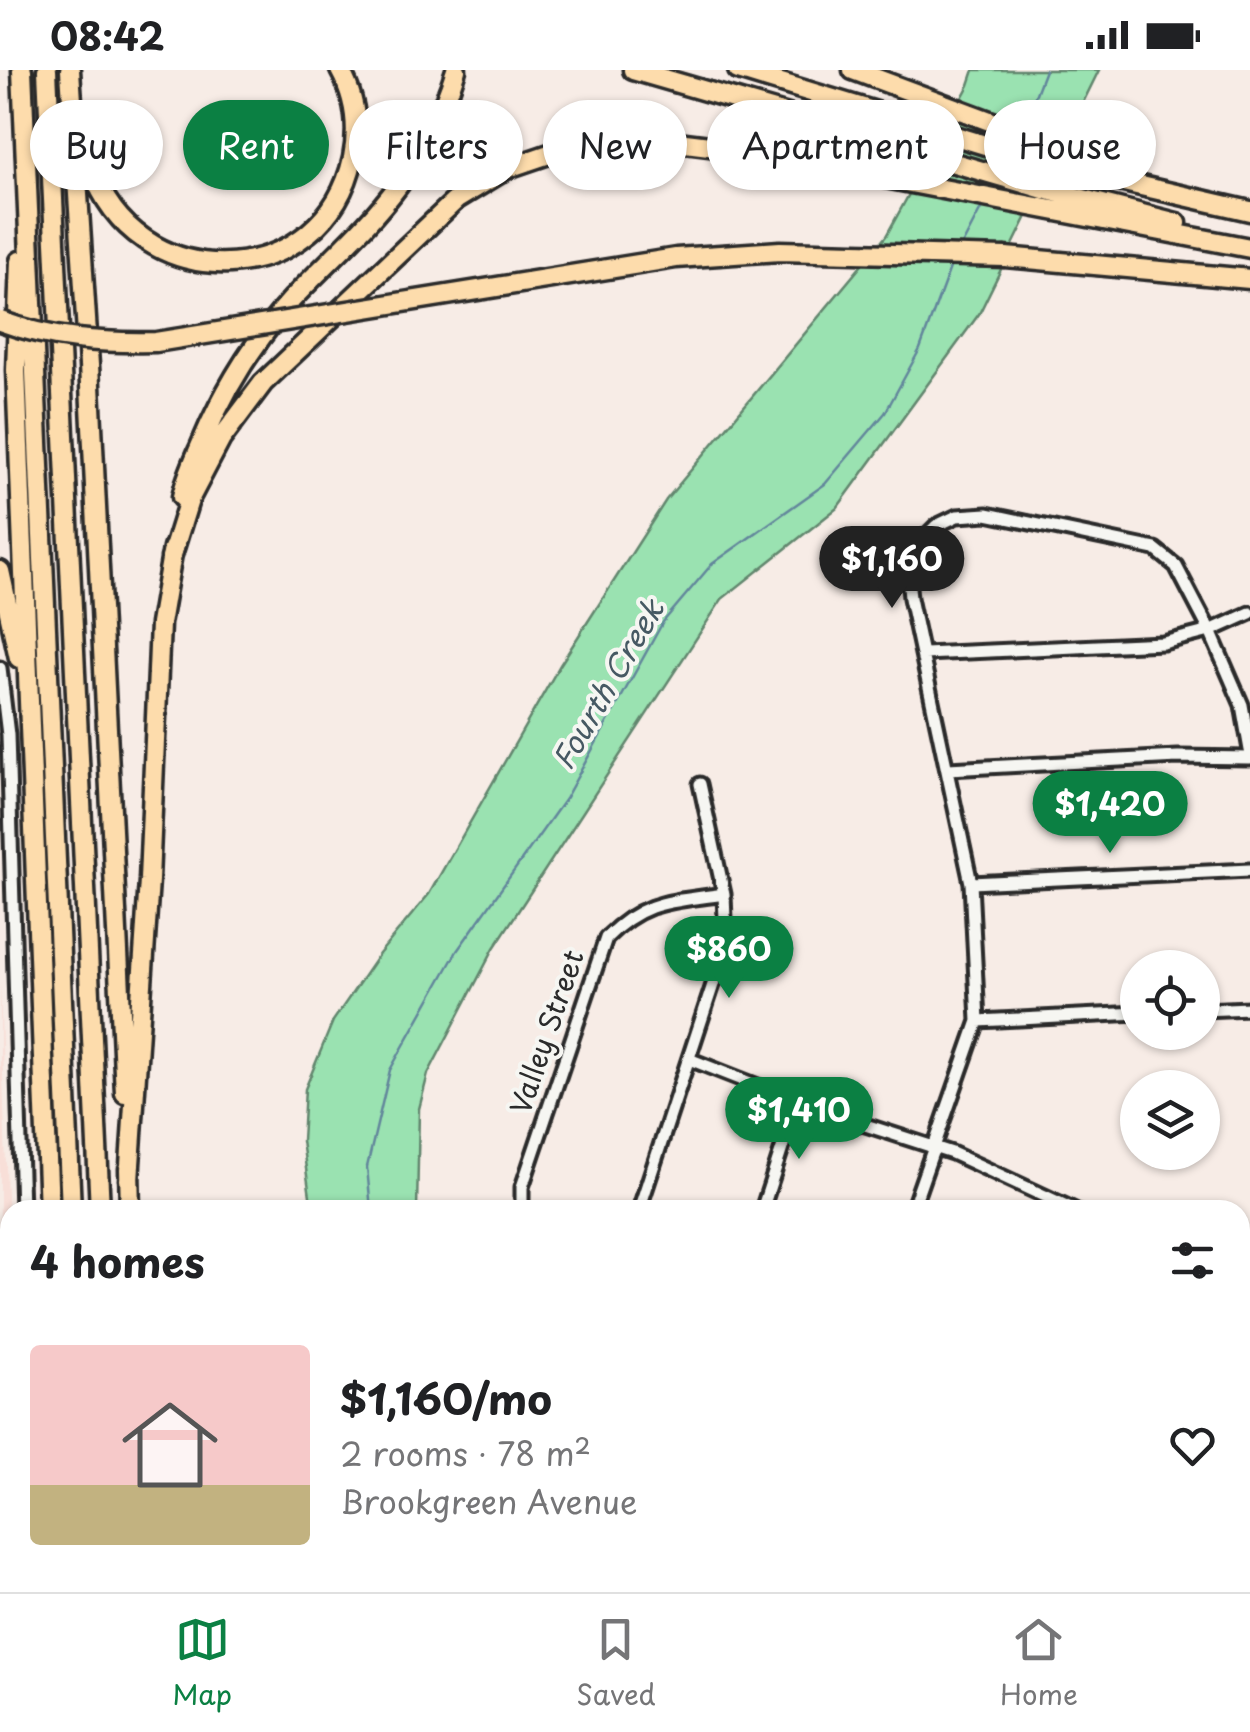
<!DOCTYPE html>
<meta charset="utf-8">
<style>
body{margin:0;font-family:"Playpen Sans",sans-serif;background:#f2f2f2;color:#202124;height:100vh;display:flex;flex-direction:column;font-size:38px;white-space:nowrap}
*{box-sizing:border-box;margin:0}
p{font-size:32px;color:#757577}
.icon{flex:none;width:55px;height:55px;fill:none;stroke:currentColor;stroke-width:2;stroke-linecap:round;stroke-linejoin:round}
.map{position:relative;flex:1;overflow:hidden}
.drawer{position:absolute;left:0px;top:1130px;width:1250px;height:392px;display:flex;flex-direction:column;background:#fff;border-radius:30px 30px 0 0;box-shadow:0 2px 8px #0004}
.drawer>*{flex:none}
.hud{position:absolute;left:30px;top:30px;width:1190px;height:90px;display:flex;gap:20px}
.fabs{position:absolute;left:1120px;top:880px;display:grid;gap:20px}
.fabs a{display:grid;place-items:center;width:100px;height:100px;border-radius:50%;background:#fff;box-shadow:0 2px 8px #0004;font-size:50px}
.price{position:absolute;translate:-50% -85px;padding:0 22px;border-radius:35px;background:#0b8043;color:#fff;font-size:32px;line-height:65px;filter:drop-shadow(0 2px 5px #0008)}
.price::after{content:'';position:absolute;left:50%;top:60px;width:30px;height:22px;margin-left:-15px;background:inherit;clip-path:polygon(0 0,100% 0,50% 100%)}
.price.current{background:#222;color:#fff}
ul{padding:0;list-style:none}
li{display:flex;align-items:center;gap:30px;height:250px;padding:0 30px}
li+li{border-top:2px solid #e0e0e0}
li span{display:grid;place-items:center;flex:none;width:280px;height:200px;border-radius:10px;color:#555}
li>.icon{margin-inline-start:auto}
span .icon{width:120px;height:120px;fill:#fffc;stroke-width:1}
li b{font-size:42px}
h2{display:flex;justify-content:space-between;align-items:center;height:120px;padding:0 30px;font-size:42px}
.pill{padding:0 35px;border-radius:45px;background:#fff;box-shadow:0 2px 8px #0004;font-size:35px;line-height:90px}
.pill.current{background:#0b8043;color:#fff}
.status{display:flex;justify-content:space-between;align-items:center;height:70px;padding:0 50px;background:#fff;direction:ltr}
.status svg{height:28px;fill:currentColor}
.tabs{display:flex;justify-content:space-around;align-items:center;height:140px;border-top:2px solid #e0e0e0;background:#fff;font-size:28px;color:#757577}
.tabs a{display:grid;justify-items:center;gap:5px}
.tabs .current{color:#0b8043}
.map>svg:first-child{display:block}
</style>
<div class="status"><b>08:42</b><svg viewBox="0 0 49 12"><path d="M0 12V9h3v3zM5 12V6h3v6zM10 12V3h3v9zM15 12V0h3v12zM26 1h20v11H26zM47 4h2v5h-2z"/></svg></div>
<div class="map">
<svg width="1250" height="1522" viewBox="0 0 1250 1522">
<rect width="100%" height="100%" fill="#f7ece6"/>
<filter id="ink" filterUnits="userSpaceOnUse"><feTurbulence type="fractalNoise" baseFrequency=".01" numOctaves="2"/><feDisplacementMap in="SourceGraphic" scale="20" xChannelSelector="R" yChannelSelector="G"/><feConvolveMatrix kernelMatrix="1 2 1 2 8 2 1 2 1" color-interpolation-filters="sRGB"/></filter>
<g filter="url(#ink)">
<path fill="#f8dfd8" d="M 0,913 L 10,1217 L 10,1491 L 3,1522 L 0,1522 Z"/>
<path fill="#9ae2b1" stroke="#62866e" stroke-width="2.5" d="M 974,0 L 1099,0 L 979,244 L 837,438 L 722,529 L 494,878 L 428,1004 L 419,1039 L 417,1140 L 312,1140 L 302,1071 L 305,1019 L 333,951 L 379,884 L 429,824 L 560,595 L 666,430 L 886,166 L 969,15 Z"/>
<g fill="none" stroke-linecap="round" stroke-linejoin="round">
<path stroke="#62869b" stroke-width="2.5" d="M 1024,55 L 1045,0
M 960,179 L 984,133
M 371,1140 L 367,1097 L 390,1000 L 457,881 L 565,729 L 663,552 L 712,494 L 825,414 L 885,343 L 920,279 L 951,195
M 349,1522 L 353,1512"/>
<defs>
<path id="minor" d="M 924,584 L 1163,573 L 1210,561 L 1250,543
M 0,598 L 8,665 L 22,1140
M 948,699 L 1178,687 L 1250,688
M 971,813 L 1250,800
M 1202,940 L 1250,938
M 978,951 L 1138,943
M 689,989 L 822,1041 L 952,1083 L 1075,1140
M 522,1140 L 522,1117 L 606,868 C 645,829 672,832 724,824
M 639,1140 L 726,875 L 724,824 L 700,714
M 762,1140 L 797,1032
M 912,1140 L 978,951 L 971,813 L 910,528 L 907,495 L 918,474 L 936,456 L 957,446 L 987,444 L 1155,479 L 1176,496 L 1210,561 L 1242,635 L 1250,680
M 1240,1197 L 1250,1196
M 1240,1373 L 1250,1372
M 470,1512 L 472,1522
M 15,1522 L 19,1512"/>
<path id="highway" d="M 22,0 L 71,1140
M 47,0 L 100,1140
M 70,0 L 89,295 L 125,1023
M 633,0 L 1044,119 L 1177,153
M 738,0 L 1054,96 L 1250,141
M 853,0 L 1129,103
M 82,42 C 86,64 87,90 96,110 C 148,230 325,218 353,88 C 359,58 355,27 340,0
M 1005,187 L 1250,209
M 20,191 L 16,300 L 49,1140
M 182,427 C 186,407 195,389 203,370 C 225,318 255,270 293,228 C 328,191 367,158 398,116 C 424,81 443,41 456,0
M 171,488 L 189,430 L 221,369 L 263,313 L 457,129 L 508,98 L 558,81 L 613,73 L 677,72 L 734,79 L 1250,178
M 0,501 L 19,588
M 129,1099 L 130,1140
M 129,1110 L 149,810 L 160,554 L 173,478
M 63,1512 L 64,1522
M 86,1512 L 86,1522
M 116,1512 L 116,1522
M 153,1512 L 154,1522"/>
</defs>
<use href="#minor" stroke="#2b2b2b" stroke-width="19"/>
<use href="#highway" stroke="#2b2b2b" stroke-width="25"/>
<use href="#minor" stroke="#f6f6f2" stroke-width="11"/>
<use href="#highway" stroke="#fddcac" stroke-width="18"/>
<defs>
<path id="highway-bridge" d="M 0,251 C 51,270 102,273 156,272 L 676,188 L 780,181 L 1005,187"/>
</defs>
<use href="#highway-bridge" stroke="#2b2b2b" stroke-width="25" stroke-linecap="butt"/>
<use href="#highway-bridge" stroke="#fddcac" stroke-width="18"/>
</g>
</g>
<g text-anchor="middle" stroke-width="8" stroke-linejoin="round" paint-order="stroke">
<g font-size="28" fill="#2b2b2b" stroke="#f6f6f2">
<text transform="translate(547 962) rotate(-71)" y="10">Valley Street</text>
</g>
<g font-size="30" font-style="italic" fill="#465963" stroke="#f6f6f2">
<text transform="translate(609 615) rotate(-60)" y="10">Fourth Creek</text>
</g>
</g>
</svg>
<div class="fabs">
<a><svg class="icon" aria-label="locate" viewBox="0 0 24 24"><circle cx="12" cy="12" r="6"/><path d="M12 2v4M12 18v4M2 12h4M18 12h4"/></svg></a>
<a><svg class="icon" aria-label="layers" viewBox="0 0 24 24"><path d="M12 4l9 5-9 5-9-5zM3 14l9 5 9-5"/></svg></a>
</div>
<b class="price current" style="left:892px;top:541px">$1,160</b>
<b class="price" style="left:1110px;top:786px">$1,420</b>
<b class="price" style="left:729px;top:931px">$860</b>
<b class="price" style="left:799px;top:1092px">$1,410</b>
<div class="hud">
<a class="pill">Buy</a>
<a class="pill current">Rent</a>
<a class="pill">Filters</a>
<a class="pill">New</a>
<a class="pill">Apartment</a>
<a class="pill">House</a>
</div>
<section class="drawer">
<h2>4 homes<svg class="icon" aria-label="filters" viewBox="0 0 24 24"><path d="M4 7h16M4 17h16"/><circle cx="9" cy="7" r="2"/><circle cx="15" cy="17" r="2"/></svg></h2>
<ul>
<li><span style="background:linear-gradient(#f6c9c9 70%,#c2b280 0)"><svg class="icon" aria-label="home" viewBox="0 0 24 24"><path d="M3 11l9-7 9 7M6 9v11h12V9"/></svg></span><div><b>$1,160/mo</b><p>2 rooms · 78 m²</p><p>Brookgreen Avenue</p></div><svg class="icon" aria-label="heart" viewBox="0 0 24 24"><path d="M12 20l-8-8c-3-5 5-10 8-4 3-6 11-1 8 4z"/></svg></li>
</ul>
</section>
</div>
<nav class="tabs">
<a class="current"><svg class="icon" aria-label="map" viewBox="0 0 24 24"><path d="M3 6l6-2 6 2 6-2v14l-6 2-6-2-6 2zM9 4v14M15 6v14"/></svg>Map</a>
<a><svg class="icon" aria-label="saved" viewBox="0 0 24 24"><path d="M7 4h10v16l-5-4-5 4z"/></svg>Saved</a>
<a><svg class="icon" aria-label="home" viewBox="0 0 24 24"><path d="M3 11l9-7 9 7M6 9v11h12V9"/></svg>Home</a>
</nav>
